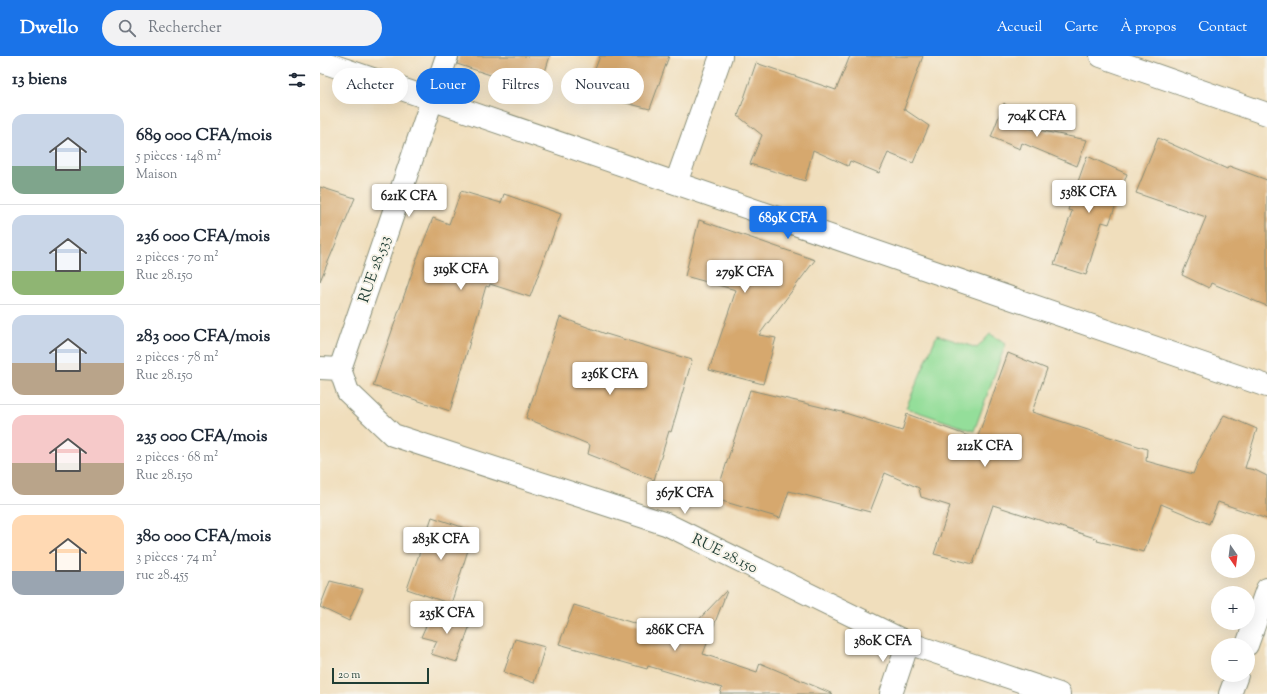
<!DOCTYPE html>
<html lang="fr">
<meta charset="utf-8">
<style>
body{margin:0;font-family:"Sorts Mill Goudy",serif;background:#f2f2f3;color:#1f2937;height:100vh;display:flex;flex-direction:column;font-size:15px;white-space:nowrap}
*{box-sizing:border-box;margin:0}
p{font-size:13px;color:#747a83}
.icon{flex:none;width:22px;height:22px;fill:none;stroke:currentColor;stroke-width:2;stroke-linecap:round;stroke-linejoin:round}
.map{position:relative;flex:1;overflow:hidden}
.side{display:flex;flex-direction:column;background:#fff;width:320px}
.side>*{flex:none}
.guide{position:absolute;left:12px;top:12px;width:380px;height:36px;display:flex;gap:8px}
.needle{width:26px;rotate:166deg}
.buttons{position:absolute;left:891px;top:478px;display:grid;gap:8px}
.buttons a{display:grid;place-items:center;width:44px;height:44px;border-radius:50%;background:#fff;box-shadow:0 4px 16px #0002;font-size:20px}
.scale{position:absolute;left:12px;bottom:10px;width:97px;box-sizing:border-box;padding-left:4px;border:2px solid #1f3d34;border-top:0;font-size:11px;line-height:14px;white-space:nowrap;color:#1f3d34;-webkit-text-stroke:3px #f7f3e8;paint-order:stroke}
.price{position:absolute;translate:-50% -34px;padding:0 9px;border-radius:4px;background:#fff;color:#222;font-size:13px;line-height:26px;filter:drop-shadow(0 1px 2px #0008)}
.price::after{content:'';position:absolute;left:50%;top:24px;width:12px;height:9px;margin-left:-6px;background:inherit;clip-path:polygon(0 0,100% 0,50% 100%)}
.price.on{background:#1a73e8;color:#fff}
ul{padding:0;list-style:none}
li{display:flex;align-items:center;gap:12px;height:100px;padding:0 12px}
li+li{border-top:1px solid #e0e1e3}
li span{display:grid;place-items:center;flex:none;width:112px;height:80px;border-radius:12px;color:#555}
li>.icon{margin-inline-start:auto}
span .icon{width:48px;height:48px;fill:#fffc;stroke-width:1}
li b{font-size:17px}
h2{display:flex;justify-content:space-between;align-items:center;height:48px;padding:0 12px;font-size:17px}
.tag{padding:0 14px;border-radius:18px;background:#fff;box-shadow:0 4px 16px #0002;font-size:14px;line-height:36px}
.tag.on{background:#1a73e8;color:#fff}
header{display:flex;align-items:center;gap:24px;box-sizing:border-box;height:56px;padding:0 20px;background:#1a73e8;color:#fff}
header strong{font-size:19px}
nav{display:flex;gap:22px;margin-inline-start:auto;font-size:14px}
.search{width:280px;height:36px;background:#f2f2f3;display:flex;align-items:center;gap:10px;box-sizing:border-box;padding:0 14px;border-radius:22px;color:#747a83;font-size:15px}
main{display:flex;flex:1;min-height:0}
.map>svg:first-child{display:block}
</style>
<header>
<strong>Dwello</strong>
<div class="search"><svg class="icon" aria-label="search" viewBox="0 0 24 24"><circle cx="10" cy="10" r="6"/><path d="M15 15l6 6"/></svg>Rechercher</div>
<nav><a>Accueil</a><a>Carte</a><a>À propos</a><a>Contact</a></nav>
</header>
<main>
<section class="side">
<h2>13 biens<svg class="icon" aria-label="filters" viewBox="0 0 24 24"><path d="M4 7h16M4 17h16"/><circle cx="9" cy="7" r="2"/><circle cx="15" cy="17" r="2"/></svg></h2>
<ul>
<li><span style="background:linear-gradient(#c9d6e8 65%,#7fa58c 0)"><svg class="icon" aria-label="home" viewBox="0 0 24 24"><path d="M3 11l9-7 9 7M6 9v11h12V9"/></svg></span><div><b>689 000 CFA/mois</b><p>5 pièces · 148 m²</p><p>Maison</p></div></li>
<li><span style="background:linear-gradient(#c9d6e8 70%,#8fb573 0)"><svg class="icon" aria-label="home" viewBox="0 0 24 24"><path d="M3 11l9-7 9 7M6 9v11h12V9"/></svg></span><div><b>236 000 CFA/mois</b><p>2 pièces · 70 m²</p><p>Rue 28.150</p></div></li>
<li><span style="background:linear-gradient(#c9d6e8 60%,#b9a48a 0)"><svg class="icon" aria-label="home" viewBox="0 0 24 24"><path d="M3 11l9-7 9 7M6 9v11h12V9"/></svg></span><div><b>283 000 CFA/mois</b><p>2 pièces · 78 m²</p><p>Rue 28.150</p></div></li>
<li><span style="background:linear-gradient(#f6c9c9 60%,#b9a48a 0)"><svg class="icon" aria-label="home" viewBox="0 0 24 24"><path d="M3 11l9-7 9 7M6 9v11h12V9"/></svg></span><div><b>235 000 CFA/mois</b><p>2 pièces · 68 m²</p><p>Rue 28.150</p></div></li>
<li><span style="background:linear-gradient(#ffd9b3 70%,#9aa5b1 0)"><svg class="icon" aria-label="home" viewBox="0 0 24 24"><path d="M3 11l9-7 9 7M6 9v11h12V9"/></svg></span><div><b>380 000 CFA/mois</b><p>3 pièces · 74 m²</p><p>rue 28.455</p></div></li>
</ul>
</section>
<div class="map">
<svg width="947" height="638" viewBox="0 0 947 638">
<rect width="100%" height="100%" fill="#f7f3e8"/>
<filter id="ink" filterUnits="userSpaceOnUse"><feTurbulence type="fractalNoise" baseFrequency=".025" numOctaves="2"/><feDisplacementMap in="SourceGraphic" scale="8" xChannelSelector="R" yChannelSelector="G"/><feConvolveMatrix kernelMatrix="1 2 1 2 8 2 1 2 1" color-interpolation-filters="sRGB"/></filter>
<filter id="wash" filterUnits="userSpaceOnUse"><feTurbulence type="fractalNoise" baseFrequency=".012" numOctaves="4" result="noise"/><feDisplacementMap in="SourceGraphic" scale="16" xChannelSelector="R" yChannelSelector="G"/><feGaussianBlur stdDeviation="0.9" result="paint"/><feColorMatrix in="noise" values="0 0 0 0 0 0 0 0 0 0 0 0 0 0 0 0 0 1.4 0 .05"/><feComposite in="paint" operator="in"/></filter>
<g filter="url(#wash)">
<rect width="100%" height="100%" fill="#f0debc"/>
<path fill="#94de9a" stroke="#5a8e67" d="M 670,278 L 686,287 L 654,375 L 586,352 L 617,279 L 657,292 Z"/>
<g id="blocks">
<path fill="#d6a86e" d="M 139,0 L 230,0 L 219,35 L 137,8 Z
M 280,0 L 349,0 L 330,53 L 266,37 Z
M 530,0 L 603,0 L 584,53 L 609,70 L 593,107 L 568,97 L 559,117 L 530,105 L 528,110 L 493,94 L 485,125 L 430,108 L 442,79 L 418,60 L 436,7 L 516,34 Z
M 684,47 L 709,69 L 708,72 L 767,84 L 757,110 L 702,87 L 700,93 L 671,81 Z
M 838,82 L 907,113 L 909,110 L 947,124 L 947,250 L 891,227 L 889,232 L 862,219 L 886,161 L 816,137 Z
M 767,100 L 807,118 L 789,168 L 782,166 L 766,219 L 734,209 L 752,155 L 748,154 Z
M 0,131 L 35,142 L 0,225 Z
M 141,135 L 181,147 L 184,138 L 241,158 L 210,241 L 170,228 L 169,231 L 166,230 L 130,355 L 53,330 L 96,205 L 113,162 L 129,168 Z
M 379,164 L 495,204 L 439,279 L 456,282 L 443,328 L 389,314 L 416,234 L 365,220 Z
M 240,261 L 286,278 L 372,304 L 351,376 L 349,375 L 334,424 L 268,398 L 270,389 L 206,362 Z
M 688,297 L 727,313 L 712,356 L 827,393 L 826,405 L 873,418 L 878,406 L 904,359 L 937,373 L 925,412 L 935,414 L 947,420 L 947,463 L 898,446 L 889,468 L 841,448 L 824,496 L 777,485 L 778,483 L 673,449 L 653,508 L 614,498 L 630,450 L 601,441 L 599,432 L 565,417 L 550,456 L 469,435 L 460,462 L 395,443 L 430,334 L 522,356 L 582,375 L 587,358 L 657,383 Z
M 112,461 L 154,475 L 131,548 L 87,533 Z
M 10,525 L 43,533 L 29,565 L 0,551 Z
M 406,535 L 407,535 L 383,598 L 437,616 L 440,607 L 513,638 L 400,638 L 402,632 L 328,610 L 327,613 L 239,588 L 254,549 L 330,572 L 332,566 L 367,576 Z
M 112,556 L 151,566 L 137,606 L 111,598 L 117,585 L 101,581 Z
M 195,583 L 225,591 L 214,627 L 184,616 Z"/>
</g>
</g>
<g filter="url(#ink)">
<use href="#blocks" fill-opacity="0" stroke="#888e78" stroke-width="1"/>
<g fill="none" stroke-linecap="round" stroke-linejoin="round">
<defs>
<path id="street" d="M 781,0 L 947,58
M 0,5 L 947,330
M 356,127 L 401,0
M 0,312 L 20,313 L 28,336 L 73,379 L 346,468 L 588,587 L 739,638
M 20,313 L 127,0
M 927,589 L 947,533
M 571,638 L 588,587
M 910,638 L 917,619"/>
</defs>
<use href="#street" stroke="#888e78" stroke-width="24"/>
<use href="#street" stroke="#fff" stroke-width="22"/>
</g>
</g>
<g text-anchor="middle" stroke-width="4" stroke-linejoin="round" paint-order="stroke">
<g font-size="15" fill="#1f3d34" stroke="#f7f3e8">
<text transform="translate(54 213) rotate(-71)" y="5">RUE 28.533</text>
<text transform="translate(405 497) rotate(26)" y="5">RUE 28.150</text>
</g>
</g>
</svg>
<div class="buttons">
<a><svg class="needle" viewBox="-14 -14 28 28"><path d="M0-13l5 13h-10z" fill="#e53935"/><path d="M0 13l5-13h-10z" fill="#747a83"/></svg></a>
<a>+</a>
<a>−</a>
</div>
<div class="scale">20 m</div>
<b class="price" style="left:717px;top:82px">704K CFA</b>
<b class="price" style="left:769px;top:158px">538K CFA</b>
<b class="price" style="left:89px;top:162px">621K CFA</b>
<b class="price on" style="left:468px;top:184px">689K CFA</b>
<b class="price" style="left:141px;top:235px">319K CFA</b>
<b class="price" style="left:425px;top:238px">279K CFA</b>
<b class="price" style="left:290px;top:340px">236K CFA</b>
<b class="price" style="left:665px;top:412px">212K CFA</b>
<b class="price" style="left:365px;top:459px">367K CFA</b>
<b class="price" style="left:121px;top:505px">283K CFA</b>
<b class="price" style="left:127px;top:579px">235K CFA</b>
<b class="price" style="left:355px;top:596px">286K CFA</b>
<b class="price" style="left:563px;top:607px">380K CFA</b>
<div class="guide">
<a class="tag">Acheter</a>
<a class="tag on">Louer</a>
<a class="tag">Filtres</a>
<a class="tag">Nouveau</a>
</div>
</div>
</main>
